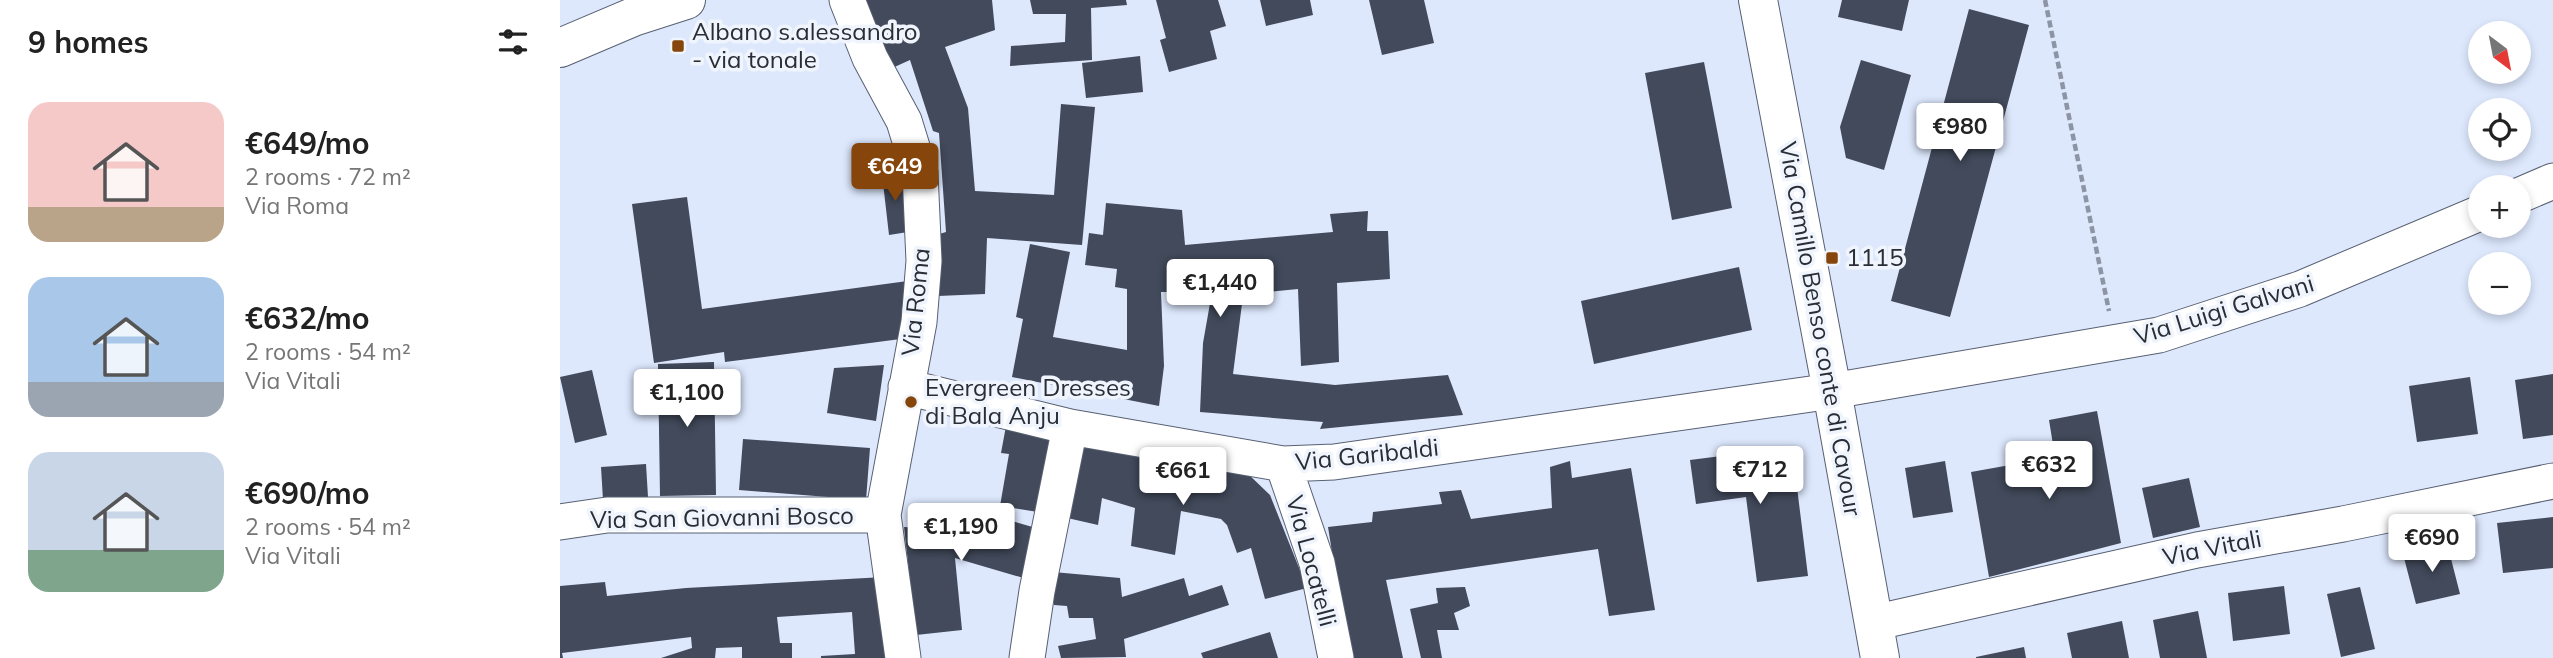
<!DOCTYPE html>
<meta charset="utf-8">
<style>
body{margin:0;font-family:Mulish,sans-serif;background:#f2f2f2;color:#222;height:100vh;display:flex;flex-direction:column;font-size:26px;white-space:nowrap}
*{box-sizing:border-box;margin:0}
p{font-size:23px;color:#767676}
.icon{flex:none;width:38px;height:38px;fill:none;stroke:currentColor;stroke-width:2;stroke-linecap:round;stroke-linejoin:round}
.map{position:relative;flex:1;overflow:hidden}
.drawer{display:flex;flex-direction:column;background:#fff;width:560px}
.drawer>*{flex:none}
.needle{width:46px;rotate:148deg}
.controls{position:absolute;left:1908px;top:21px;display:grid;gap:14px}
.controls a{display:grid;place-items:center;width:63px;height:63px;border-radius:50%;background:#fff;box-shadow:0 4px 10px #0003;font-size:35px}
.price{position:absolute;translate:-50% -60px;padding:0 16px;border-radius:7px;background:#fff;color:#222;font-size:23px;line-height:46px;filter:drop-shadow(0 2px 4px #0008)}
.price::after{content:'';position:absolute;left:50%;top:42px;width:21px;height:16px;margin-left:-10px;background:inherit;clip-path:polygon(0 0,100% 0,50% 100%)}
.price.on{background:#85450b;color:#fff}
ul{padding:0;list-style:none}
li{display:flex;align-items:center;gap:21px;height:175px;padding:0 28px}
li span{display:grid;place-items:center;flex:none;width:196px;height:140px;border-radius:21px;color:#555}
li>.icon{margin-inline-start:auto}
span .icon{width:84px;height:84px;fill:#fffc;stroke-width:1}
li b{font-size:30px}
h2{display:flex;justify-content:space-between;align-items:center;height:84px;padding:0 28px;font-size:30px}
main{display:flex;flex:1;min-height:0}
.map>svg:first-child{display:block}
</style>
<main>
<section class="drawer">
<h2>9 homes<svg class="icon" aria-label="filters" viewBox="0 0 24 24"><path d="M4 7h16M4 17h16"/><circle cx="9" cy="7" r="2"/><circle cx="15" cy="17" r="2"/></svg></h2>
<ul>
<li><span style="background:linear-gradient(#f6c9c9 75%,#b9a48a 0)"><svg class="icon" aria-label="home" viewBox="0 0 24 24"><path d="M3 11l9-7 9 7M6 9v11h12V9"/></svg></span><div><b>€649/mo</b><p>2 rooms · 72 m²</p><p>Via Roma</p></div></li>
<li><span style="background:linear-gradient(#a9c7e8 75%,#9aa5b1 0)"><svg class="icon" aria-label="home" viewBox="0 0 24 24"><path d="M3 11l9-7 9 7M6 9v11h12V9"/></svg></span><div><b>€632/mo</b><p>2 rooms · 54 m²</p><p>Via Vitali</p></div></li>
<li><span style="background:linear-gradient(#c9d6e8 70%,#7fa58c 0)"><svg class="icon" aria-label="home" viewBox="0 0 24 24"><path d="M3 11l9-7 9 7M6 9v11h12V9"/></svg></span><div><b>€690/mo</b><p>2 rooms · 54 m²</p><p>Via Vitali</p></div></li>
</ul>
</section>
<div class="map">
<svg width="1993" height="658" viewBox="0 0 1993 658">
<rect width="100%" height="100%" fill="#dde8fd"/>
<path fill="#424a5b" d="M 303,0 L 432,0 L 435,30 L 385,47 L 408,108 L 415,191 L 494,195 L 501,104 L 535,107 L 522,245 L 427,238 L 425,294 L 378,296 L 376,235 L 386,232 L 379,133 L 373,131 L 350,60 L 330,69 Z
M 470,0 L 566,0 L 567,5 L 531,8 L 532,60 L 450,66 L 451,46 L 505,42 L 506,14 L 473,14 Z
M 596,0 L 658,0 L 666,26 L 650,31 L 657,59 L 609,72 L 600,40 L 606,38 Z
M 700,0 L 750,0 L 753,15 L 706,26 Z
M 809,0 L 864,0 L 874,43 L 822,55 Z
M 1282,0 L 1349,0 L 1342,31 L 1278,17 Z
M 1409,9 L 1469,25 L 1390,317 L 1331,301 Z
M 580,56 L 583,92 L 526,98 L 522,63 Z
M 1301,60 L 1351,75 L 1324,170 L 1286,158 L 1280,127 Z
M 1144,62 L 1172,208 L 1112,220 L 1085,73 Z
M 342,172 L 348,232 L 329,235 L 322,174 Z
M 127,197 L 142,309 L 355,280 L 348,338 L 165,362 L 164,352 L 94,363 L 72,204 Z
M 546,203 L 622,210 L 625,245 L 773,232 L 770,214 L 808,211 L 807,231 L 828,231 L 830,279 L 777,283 L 779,362 L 741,366 L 738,289 L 675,295 L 683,296 L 673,374 L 775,385 L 888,375 L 903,415 L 760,429 L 763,422 L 640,412 L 643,343 L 652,292 L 601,292 L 604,366 L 599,406 L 452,377 L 463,319 L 456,317 L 470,244 L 510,252 L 493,337 L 567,350 L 567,289 L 555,287 L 557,269 L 525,265 L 529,233 L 543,235 Z
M 1179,267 L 1192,330 L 1034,364 L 1021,301 Z
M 154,362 L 156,495 L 100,496 L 98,364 Z
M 324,365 L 316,421 L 267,413 L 274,368 Z
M 32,370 L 47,435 L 15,443 L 0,377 Z
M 1993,374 L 1993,435 L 1963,439 L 1955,380 Z
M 1910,377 L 1918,434 L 1857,442 L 1849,386 Z
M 1537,411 L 1561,543 L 1429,577 L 1411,472 L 1495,457 L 1489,420 Z
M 446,426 L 492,434 L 478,512 L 440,506 L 449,454 L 441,453 Z
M 183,439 L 310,448 L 306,500 L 179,490 Z
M 513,439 L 581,458 L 686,472 L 710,495 L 747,588 L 705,599 L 691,548 L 677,553 L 667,525 L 661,519 L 621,511 L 615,555 L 571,546 L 575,508 L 542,498 L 538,525 L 503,517 Z
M 1232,447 L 1248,576 L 1197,582 L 1186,497 L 1136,504 L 1130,460 Z
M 1010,461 L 1012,478 L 1071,468 L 1095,610 L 1049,616 L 1038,549 L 826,580 L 843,658 L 789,658 L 768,527 L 812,522 L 813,512 L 882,504 L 879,492 L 901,490 L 911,519 L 992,508 L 990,467 Z
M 1385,461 L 1393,512 L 1353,518 L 1345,468 Z
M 86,464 L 88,497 L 43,500 L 41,467 Z
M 1629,478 L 1640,527 L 1593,538 L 1582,488 Z
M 404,507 L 476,528 L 467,579 L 395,558 L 402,630 L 356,635 L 344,527 L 397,530 Z
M 1993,517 L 1993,568 L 1943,573 L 1937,523 Z
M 1887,543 L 1900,594 L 1856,604 L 1843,554 Z
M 493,572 L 560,578 L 562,597 L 624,578 L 629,596 L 662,585 L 669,605 L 564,639 L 566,657 L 501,658 L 498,646 L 536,639 L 533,618 L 509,618 L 507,606 L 494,605 Z
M 324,577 L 333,658 L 261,658 L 261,656 L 295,654 L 292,612 L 217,617 L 220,643 L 232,643 L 232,658 L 182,658 L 182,647 L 156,648 L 155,658 L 101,658 L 132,648 L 131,637 L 2,653 L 3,658 L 0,658 L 0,586 L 45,582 L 47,596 L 126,588 Z
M 1724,586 L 1730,634 L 1673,641 L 1668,593 Z
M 905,587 L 910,606 L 894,613 L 899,630 L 877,630 L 882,658 L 861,658 L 850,609 L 878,603 L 876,588 Z
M 1800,587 L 1815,649 L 1781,657 L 1767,594 Z
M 1638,611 L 1647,658 L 1600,658 L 1593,620 Z
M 1562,621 L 1569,658 L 1512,658 L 1507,633 Z
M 710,632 L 718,658 L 643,658 L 641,653 Z
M 1464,647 L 1466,658 L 1416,658 L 1416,657 Z"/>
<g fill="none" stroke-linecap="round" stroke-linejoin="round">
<defs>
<path id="minor" d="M 287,0 L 310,58 L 344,121 L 360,173 L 364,261 L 359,322 L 323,515 L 343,658
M 1958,196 L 1993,181
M 346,387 L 510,427 L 723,464 L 774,462 L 1272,391 L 1599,335 L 1740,289 L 1920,213
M 723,464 L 757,563 L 776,658
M 0,522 L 47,515 L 323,515
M 1313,623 L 1637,550 L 1783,524 L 1993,481
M 467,658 L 477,591 L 510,427"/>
<path id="tertiary" d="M 1198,0 L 1272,391 L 1320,658"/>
<path id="secondary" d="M 0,48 L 73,17 L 126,0"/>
</defs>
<use href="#minor" stroke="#586072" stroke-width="37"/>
<use href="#tertiary" stroke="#586072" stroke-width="40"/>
<use href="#secondary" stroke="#586072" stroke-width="40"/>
<path stroke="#8d95a5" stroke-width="4.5" stroke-dasharray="7 3.5" stroke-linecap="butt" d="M 1485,0 L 1549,311"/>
<use href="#minor" stroke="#fff" stroke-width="35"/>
<use href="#tertiary" stroke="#fff" stroke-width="38"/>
<use href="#secondary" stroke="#fff" stroke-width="38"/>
</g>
<g fill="#85450b" stroke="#f0f5fd" stroke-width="2.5">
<rect x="111" y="39" width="14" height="14" rx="3.5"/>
<rect x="1265" y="251" width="14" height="14" rx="3.5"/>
<circle cx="351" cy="402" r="7"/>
</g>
<g text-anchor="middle" stroke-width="7" stroke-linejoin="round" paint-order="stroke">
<g font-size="24" fill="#292d35" stroke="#f0f5fd" text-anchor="start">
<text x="132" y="40">Albano s.alessandro<tspan x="132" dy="28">- via tonale</tspan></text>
<text x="1286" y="266">1115</text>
<text x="365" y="396">Evergreen Dresses<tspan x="365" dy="28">di Bala Anju</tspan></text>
</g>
<g font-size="24" fill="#292d35" stroke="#f0f5fd">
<text transform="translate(356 302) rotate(-84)" y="8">Via Roma</text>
<text transform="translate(1664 310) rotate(-17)" y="8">Via Luigi Galvani</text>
<text transform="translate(1260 329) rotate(80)" y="8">Via Camillo Benso conte di Cavour</text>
<text transform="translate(807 455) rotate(-6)" y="8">Via Garibaldi</text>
<text transform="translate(162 518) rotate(-1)" y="8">Via San Giovanni Bosco</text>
<text transform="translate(1652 548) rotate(-11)" y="8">Via Vitali</text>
<text transform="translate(751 561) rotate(75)" y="8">Via Locatelli</text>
</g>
</g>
</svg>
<div class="controls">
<a><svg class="needle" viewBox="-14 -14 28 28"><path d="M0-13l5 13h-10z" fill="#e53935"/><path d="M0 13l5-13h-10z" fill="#767676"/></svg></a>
<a><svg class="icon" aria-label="locate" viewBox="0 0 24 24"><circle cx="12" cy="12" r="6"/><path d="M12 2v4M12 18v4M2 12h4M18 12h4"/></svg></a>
<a>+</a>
<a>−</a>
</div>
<b class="price" style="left:1400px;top:163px">€980</b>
<b class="price on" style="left:335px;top:203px">€649</b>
<b class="price" style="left:660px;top:319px">€1,440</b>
<b class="price" style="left:127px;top:429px">€1,100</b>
<b class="price" style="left:1489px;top:501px">€632</b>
<b class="price" style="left:1200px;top:506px">€712</b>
<b class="price" style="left:623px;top:507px">€661</b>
<b class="price" style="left:401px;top:563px">€1,190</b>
<b class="price" style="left:1872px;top:574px">€690</b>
</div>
</main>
